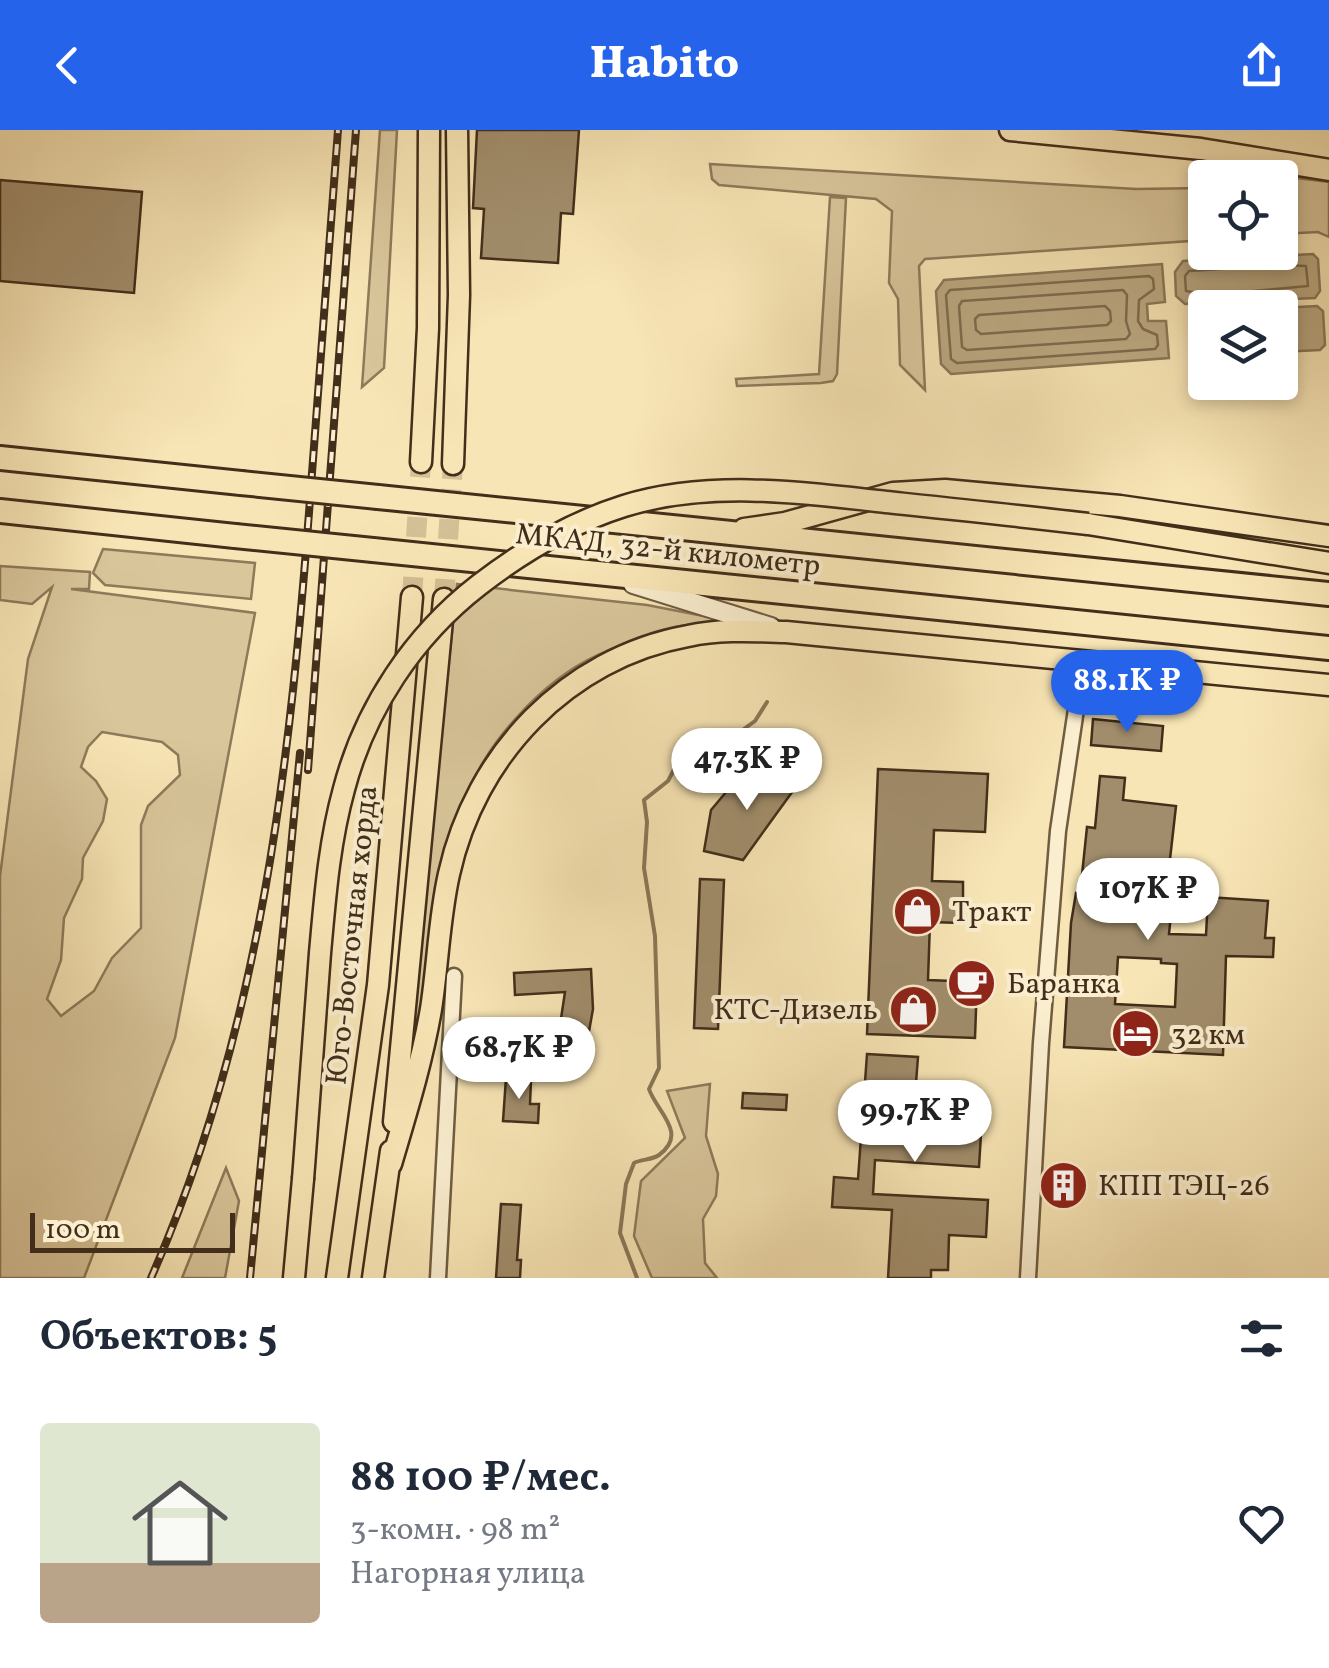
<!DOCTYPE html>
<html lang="ru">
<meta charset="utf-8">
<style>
body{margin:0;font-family:Vollkorn,serif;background:#f6f6f7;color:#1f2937;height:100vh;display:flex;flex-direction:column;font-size:38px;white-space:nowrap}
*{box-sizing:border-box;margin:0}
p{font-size:32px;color:#747a83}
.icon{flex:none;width:55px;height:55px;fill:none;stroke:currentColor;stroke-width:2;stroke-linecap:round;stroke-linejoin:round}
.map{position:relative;height:1148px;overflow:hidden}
.sheet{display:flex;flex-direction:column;background:#fff;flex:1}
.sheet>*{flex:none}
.controls{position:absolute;left:1188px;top:30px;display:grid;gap:20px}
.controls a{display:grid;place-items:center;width:110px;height:110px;border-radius:10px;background:#fff;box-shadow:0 5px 15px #0003;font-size:50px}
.scale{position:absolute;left:30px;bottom:25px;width:205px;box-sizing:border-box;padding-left:10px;border:5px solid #422e1a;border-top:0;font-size:28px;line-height:35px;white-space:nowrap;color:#422e1a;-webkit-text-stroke:8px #faeecf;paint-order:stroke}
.price{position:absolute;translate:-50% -85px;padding:0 22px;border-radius:35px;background:#fff;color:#222;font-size:32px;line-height:65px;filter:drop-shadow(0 2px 5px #0008)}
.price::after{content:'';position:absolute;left:50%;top:60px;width:30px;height:22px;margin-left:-15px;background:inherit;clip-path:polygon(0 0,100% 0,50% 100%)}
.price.current{background:#2563eb;color:#fff}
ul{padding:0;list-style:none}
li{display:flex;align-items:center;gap:30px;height:250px;padding:0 40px}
li span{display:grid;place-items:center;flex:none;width:280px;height:200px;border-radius:10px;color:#555}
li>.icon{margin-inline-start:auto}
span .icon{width:120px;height:120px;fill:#fffc;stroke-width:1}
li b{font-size:42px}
h2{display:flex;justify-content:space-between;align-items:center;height:120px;padding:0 40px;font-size:42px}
header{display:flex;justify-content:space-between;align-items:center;height:130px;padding:0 40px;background:#2563eb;color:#fff;font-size:45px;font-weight:800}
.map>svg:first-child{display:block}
</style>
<header><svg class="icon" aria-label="back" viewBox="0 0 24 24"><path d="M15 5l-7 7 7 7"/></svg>Habito<svg class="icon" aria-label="share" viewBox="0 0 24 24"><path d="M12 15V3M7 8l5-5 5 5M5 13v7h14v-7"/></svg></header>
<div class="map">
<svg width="1329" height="1148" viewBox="0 0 1329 1148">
<rect width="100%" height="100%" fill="#f8e5b5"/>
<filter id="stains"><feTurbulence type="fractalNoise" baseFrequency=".002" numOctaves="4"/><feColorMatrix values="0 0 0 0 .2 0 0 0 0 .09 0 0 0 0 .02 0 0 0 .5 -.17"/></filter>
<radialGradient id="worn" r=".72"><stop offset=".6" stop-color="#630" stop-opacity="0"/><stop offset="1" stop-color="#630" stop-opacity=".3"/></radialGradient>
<path fill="#d9c69b" stroke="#8e7a5a" stroke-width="2.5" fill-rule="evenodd" d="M 380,0 L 397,0 L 384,238 L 362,257 Z
M 710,34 L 1136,59 L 1205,58 L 1205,110 L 925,129 L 919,136 L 925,260 L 900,235 L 898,169 L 889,153 L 892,81 L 876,69 L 719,55 L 712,49 Z
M 1280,46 L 1329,52 L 1329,107 L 1318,102 L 1280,104 Z
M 830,67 L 846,68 L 837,244 L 833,251 L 821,253 L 737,256 L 736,249 L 819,244 Z
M 103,419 L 255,433 L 251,469 L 105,455 L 93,443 Z
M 0,436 L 90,442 L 89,459 L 71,459 L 255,483 L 175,908 L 84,1148 L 0,1148 L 0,746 L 28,529 L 52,457 L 32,474 L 0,470 ZM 102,602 L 162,612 L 178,625 L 180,645 L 148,676 L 141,695 L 141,798 L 112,828 L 94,861 L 61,886 L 47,869 L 61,830 L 64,788 L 82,749 L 83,728 L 103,691 L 107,669 L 96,651 L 81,637 L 88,617 Z
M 457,454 L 647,475 L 719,489 C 707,494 690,494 675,497 C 648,502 621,514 596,526 C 566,540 540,562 518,586 C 437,672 434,782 419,893 L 415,902 L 411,898 Z
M 710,954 L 706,1006 L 718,1044 L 716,1066 L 703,1089 L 705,1133 L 717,1148 L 652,1148 L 634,1106 L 641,1051 L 685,1008 L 667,961 Z
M 226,1038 L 239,1071 L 225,1148 L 182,1148 Z"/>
<path fill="#baa780" stroke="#8a7757" stroke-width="2.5" d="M 1313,124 L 1318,129 L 1320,161 L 1315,168 L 1185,174 L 1176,166 L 1175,142 L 1183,131 Z
M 1162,134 L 1165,172 L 1147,174 L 1148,191 L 1166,191 L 1169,228 L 951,244 L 941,234 L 936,161 L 944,150 Z
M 1317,176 L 1323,181 L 1325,215 L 1320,220 L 1280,222 L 1280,178 Z"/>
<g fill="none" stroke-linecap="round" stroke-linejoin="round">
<path stroke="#7e6a4d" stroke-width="2.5" d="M 1266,125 L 1279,135 L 1306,136 L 1308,156 L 1211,165 L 1186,161 L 1185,146 L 1189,141 L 1252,137 Z
M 1149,146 L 1153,149 L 1154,159 L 1139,170 L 1138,191 L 1143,199 L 1157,205 L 1158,215 L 1155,219 L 957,233 L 951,229 L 946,165 L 950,160 Z
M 1123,160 L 1127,165 L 1126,191 L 1130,204 L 1126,209 L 967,220 L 962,217 L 959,176 L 962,171 Z
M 1105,176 L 1110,181 L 1111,191 L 1107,195 L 981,204 L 976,200 L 975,189 L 979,185 Z"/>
<path stroke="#8a7757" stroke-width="4" d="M 637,1148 L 620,1103 L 626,1054 L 634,1033 C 642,1029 652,1030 659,1025 C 689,1003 656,981 649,959 L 659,938 L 655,806 L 644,738 L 647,692 L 644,670 L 668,651 L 688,613 L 707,605 L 727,607 L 737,604 L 755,591 L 767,572"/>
</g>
<path fill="#a18d6b" stroke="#422e1a" stroke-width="2.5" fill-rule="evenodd" d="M 477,0 L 579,0 L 573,84 L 561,83 L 558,133 L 481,128 L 484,79 L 473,78 Z
M 0,50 L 142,62 L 134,163 L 0,151 Z
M 1093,589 L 1163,596 L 1161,621 L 1091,615 Z
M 785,634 L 795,658 L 743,730 L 704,721 L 711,680 L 732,655 Z
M 878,639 L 988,644 L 985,702 L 934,700 L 932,751 L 963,752 L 963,770 L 961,793 L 930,792 L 928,850 L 977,852 L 975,908 L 867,904 Z
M 1100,646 L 1125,648 L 1123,670 L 1176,676 L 1168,747 L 1115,741 L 1112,769 L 1172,774 L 1169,804 L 1206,805 L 1208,767 L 1268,771 L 1265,808 L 1274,808 L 1273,827 L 1226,826 L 1223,925 L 1064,917 L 1071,793 L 1076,763 L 1080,764 L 1087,697 L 1095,698 ZM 1118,827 L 1161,829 L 1161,833 L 1177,834 L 1175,877 L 1115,874 Z
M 700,749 L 724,750 L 718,899 L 694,898 Z
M 591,839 L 593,879 L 588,907 L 559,902 L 565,862 L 515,865 L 514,843 Z
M 517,894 L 546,898 L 541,929 L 512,925 Z
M 867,924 L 918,927 L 915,966 L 983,971 L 979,1037 L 875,1030 L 873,1064 L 988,1070 L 986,1107 L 949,1105 L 948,1140 L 931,1140 L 931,1148 L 888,1148 L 892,1080 L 832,1077 L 834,1047 L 858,1049 Z
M 506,948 L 531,950 L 530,974 L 539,974 L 538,993 L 503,991 Z
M 743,963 L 787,965 L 786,980 L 742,978 Z
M 501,1074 L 521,1075 L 517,1130 L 521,1130 L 520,1148 L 496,1148 Z"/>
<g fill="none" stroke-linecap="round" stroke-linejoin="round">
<path stroke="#d4c096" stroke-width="20" stroke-dasharray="20 10" stroke-linecap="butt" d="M 412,467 L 421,332
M 444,469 L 453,334"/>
<defs>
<path id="minor" d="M 1081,573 C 1090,555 1099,544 1118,538
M 438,1148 L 454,846
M 1028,1148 L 1041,913 L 1058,701 L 1079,559 L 1075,539 L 1062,530"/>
<path id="tertiary" d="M 633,454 L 771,497"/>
<path id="primary" d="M 1010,0 L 1201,19 L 1329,40
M 421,332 L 428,198 L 429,0
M 453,334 L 459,165 L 457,0
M 1088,394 L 1329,433
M 744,399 L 785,393 L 893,363 L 945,360 L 1120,376 L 1329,406
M 394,992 L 444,469
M 391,1034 C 406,983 422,932 431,879 C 438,834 439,788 449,744 C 475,625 567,528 688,506 C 720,499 753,501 786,502 L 1329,555
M 294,1148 L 303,1049
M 337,1148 L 378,855 L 412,467
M 373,1148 L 391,1021"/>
<path id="trunk" d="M 0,328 L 241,353
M 378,367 L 1329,464
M 0,381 L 235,406
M 373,420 L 1329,518"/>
</defs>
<use href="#minor" stroke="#705c41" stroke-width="19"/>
<use href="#tertiary" stroke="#705c41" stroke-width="22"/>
<use href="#primary" stroke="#422e1a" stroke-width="25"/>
<use href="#trunk" stroke="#422e1a" stroke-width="28"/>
<use href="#minor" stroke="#faeecf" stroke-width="14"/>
<use href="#tertiary" stroke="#faeecf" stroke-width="18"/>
<use href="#primary" stroke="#f8e5b5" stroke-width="20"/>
<use href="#trunk" stroke="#f8e5b5" stroke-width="22"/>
<defs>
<path id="rail" d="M 308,640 L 356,0
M 151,1148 C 262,898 291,626 311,356 C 320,237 329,119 338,0
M 250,1148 L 300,623"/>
</defs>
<use href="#rail" stroke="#422e1a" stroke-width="8"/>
<use href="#rail" stroke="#faeecf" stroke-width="4" stroke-dasharray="11" stroke-linecap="butt"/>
<defs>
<path id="primary-bridge" d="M 303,1049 C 309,974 314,899 320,823 C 325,768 329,713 344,659 C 365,579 413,506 479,455 C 523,421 570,393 624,376 C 708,350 800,362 886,372 C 953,379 1021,386 1088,394"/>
<path id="trunk-bridge" d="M 241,353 L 378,367
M 235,406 L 373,420"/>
</defs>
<use href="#primary-bridge" stroke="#422e1a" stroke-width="25" stroke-linecap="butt"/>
<use href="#trunk-bridge" stroke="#422e1a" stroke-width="28" stroke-linecap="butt"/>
<use href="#primary-bridge" stroke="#f8e5b5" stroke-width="20"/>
<use href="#trunk-bridge" stroke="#f8e5b5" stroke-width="22"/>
</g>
<defs>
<symbol id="shop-disc" viewBox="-11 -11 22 22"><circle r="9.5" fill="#8f2418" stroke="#faeecf"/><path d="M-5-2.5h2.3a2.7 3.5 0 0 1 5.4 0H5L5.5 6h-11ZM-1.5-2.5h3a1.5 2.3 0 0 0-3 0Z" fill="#fff"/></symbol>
<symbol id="cafe-disc" viewBox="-11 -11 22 22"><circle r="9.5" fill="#8f2418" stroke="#faeecf"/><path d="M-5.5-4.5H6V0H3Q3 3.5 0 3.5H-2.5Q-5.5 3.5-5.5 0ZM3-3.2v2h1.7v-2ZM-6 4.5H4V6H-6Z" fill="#fff"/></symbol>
<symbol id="hotel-disc" viewBox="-11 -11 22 22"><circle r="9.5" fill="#8f2418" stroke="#faeecf"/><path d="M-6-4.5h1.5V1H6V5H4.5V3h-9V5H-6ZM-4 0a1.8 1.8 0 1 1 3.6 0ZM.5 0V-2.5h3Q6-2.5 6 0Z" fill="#fff"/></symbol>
<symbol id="building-disc" viewBox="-11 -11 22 22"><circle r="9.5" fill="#8f2418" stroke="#faeecf"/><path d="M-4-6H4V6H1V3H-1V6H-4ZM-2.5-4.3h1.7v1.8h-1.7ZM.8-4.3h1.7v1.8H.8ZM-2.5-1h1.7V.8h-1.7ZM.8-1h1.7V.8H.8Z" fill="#fff"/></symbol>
</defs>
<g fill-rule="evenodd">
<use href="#shop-disc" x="890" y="754" width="55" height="55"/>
<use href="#cafe-disc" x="944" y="826" width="55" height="55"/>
<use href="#shop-disc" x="886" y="852" width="55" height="55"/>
<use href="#hotel-disc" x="1108" y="876" width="55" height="55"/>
<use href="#building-disc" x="1036" y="1028" width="55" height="55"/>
</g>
<g text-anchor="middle" stroke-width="8" stroke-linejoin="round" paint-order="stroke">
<g font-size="30" fill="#422e1a" stroke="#faeecf">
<text transform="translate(668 419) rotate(6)" y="10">МКАД, 32-й километр</text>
<text transform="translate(351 805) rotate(-84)" y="10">Юго-Восточная хорда</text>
</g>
<g font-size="30" fill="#422e1a" stroke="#faeecf" text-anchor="start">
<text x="952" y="791">Тракт</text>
<text x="1007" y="863">Баранка</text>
<text x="878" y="889" text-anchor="end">КТС-Дизель</text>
<text x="1171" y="914">32 км</text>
<text x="1098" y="1065">КПП ТЭЦ-26</text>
</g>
</g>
<rect width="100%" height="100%" filter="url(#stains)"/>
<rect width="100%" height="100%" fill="url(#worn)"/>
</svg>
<div class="controls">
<a><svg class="icon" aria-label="locate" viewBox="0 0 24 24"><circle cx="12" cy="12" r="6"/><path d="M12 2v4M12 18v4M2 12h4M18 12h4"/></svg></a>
<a><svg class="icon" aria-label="layers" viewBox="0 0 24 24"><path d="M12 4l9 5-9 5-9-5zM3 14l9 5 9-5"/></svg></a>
</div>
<div class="scale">100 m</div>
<b class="price current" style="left:1127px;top:605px">88.1K ₽</b>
<b class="price" style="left:747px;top:683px">47.3K ₽</b>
<b class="price" style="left:1148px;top:813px">107K ₽</b>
<b class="price" style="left:519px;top:972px">68.7K ₽</b>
<b class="price" style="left:915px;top:1035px">99.7K ₽</b>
</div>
<section class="sheet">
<h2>Объектов: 5<svg class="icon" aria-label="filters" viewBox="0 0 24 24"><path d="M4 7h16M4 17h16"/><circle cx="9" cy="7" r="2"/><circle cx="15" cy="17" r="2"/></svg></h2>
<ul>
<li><span style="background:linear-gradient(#dfe7d0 70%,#b9a48a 0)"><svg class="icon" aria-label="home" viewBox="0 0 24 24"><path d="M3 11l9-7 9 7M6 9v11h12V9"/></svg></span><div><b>88 100 ₽/мес.</b><p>3-комн. · 98 m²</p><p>Нагорная улица</p></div><svg class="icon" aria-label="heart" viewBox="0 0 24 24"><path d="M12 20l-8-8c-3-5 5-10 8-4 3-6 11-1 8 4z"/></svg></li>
</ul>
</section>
